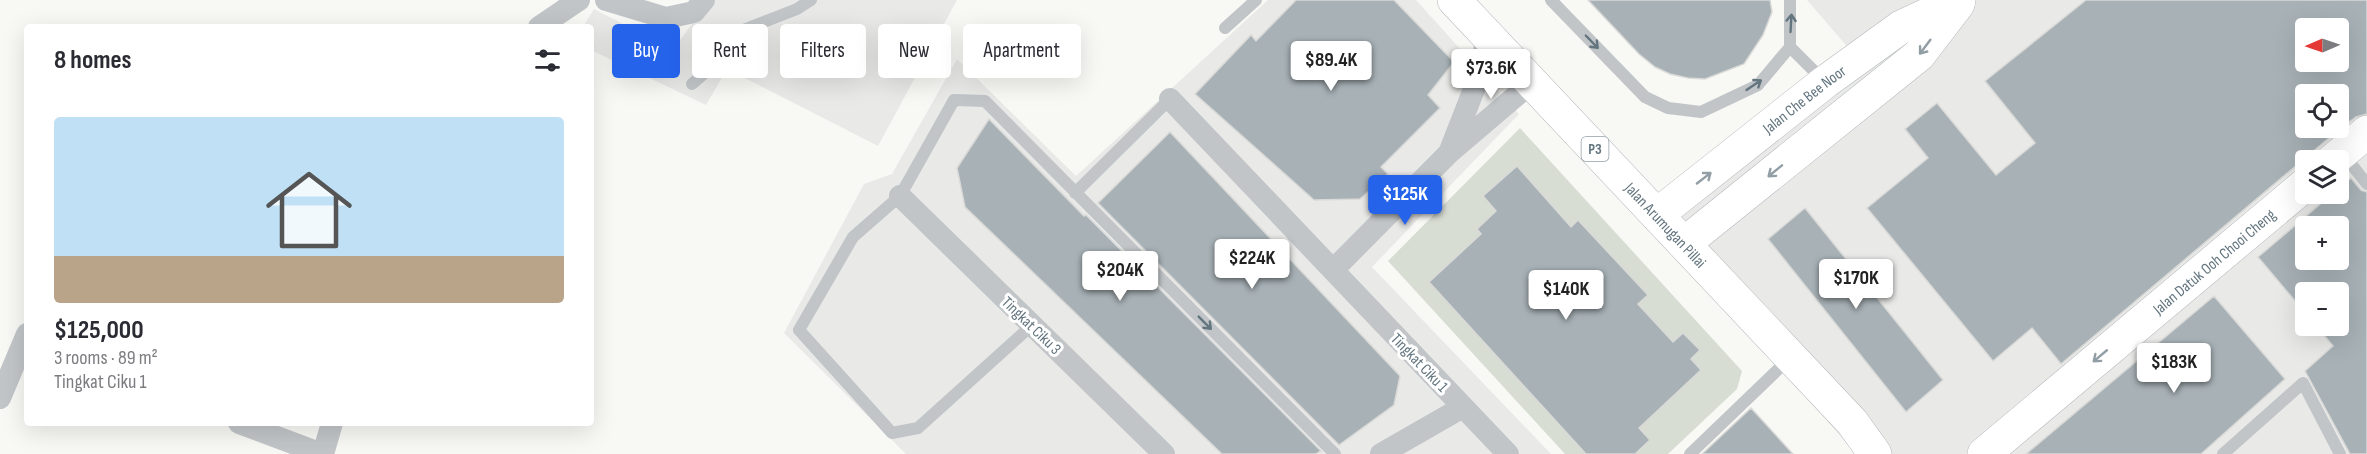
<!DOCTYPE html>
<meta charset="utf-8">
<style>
body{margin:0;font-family:"Sofia Sans Condensed",sans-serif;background:#f2f2f3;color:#2b2b33;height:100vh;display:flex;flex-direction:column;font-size:22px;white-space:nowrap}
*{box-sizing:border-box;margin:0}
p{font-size:20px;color:#7c7c81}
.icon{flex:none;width:33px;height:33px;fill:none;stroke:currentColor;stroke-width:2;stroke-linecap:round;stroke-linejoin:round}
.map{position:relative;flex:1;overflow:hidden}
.drawer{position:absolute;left:24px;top:24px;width:570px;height:402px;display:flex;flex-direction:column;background:#fff;border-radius:6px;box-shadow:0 6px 24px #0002}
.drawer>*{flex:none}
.hud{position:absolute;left:612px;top:24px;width:570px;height:54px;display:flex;gap:12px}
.needle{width:39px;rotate:268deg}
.buttons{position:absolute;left:2295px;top:18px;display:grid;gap:12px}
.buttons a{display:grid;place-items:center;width:54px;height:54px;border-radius:6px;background:#fff;box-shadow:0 6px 24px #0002;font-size:30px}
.price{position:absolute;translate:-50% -51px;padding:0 14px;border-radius:6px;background:#fff;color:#222;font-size:20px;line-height:39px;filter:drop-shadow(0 2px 3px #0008)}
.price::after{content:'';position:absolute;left:50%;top:36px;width:18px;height:14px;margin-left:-9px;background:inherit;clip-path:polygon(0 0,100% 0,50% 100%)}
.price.on{background:#2563eb;color:#fff}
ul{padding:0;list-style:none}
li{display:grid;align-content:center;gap:12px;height:318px;padding:0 30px}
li+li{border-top:2px solid #e1e1e2}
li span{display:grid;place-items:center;height:186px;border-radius:6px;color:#555}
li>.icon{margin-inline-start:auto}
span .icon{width:108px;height:108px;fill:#fffc;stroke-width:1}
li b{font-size:26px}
h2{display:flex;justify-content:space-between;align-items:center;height:72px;padding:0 30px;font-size:26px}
.pill{padding:0 21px;border-radius:6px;background:#fff;box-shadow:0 6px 24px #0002;font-size:21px;line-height:54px}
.pill.on{background:#2563eb;color:#fff}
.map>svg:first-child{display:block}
</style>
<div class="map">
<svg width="2367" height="454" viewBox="0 0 2367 454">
<rect width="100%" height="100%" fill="#f8f8f5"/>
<path fill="#e9e9e8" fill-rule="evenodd" d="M 709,0 L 957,0 L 878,146 L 727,69 L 706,105 L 591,50 L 591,27 L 583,27 L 594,9 L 673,50 Z
M 1268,0 L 1416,0 L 1519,114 L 1372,267 L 1551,454 L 906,454 L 784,333 L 864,184 L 892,174 L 957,59 L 1076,176 Z
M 1807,0 L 2367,0 L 2367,454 L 1856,454 L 1646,212 L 1851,51 ZM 2306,28 L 2338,28 L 2338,62 L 2306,62 ZM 2306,94 L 2338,94 L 2338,128 L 2306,128 ZM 2306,160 L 2338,160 L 2338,194 L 2306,194 ZM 2306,226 L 2338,226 L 2338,260 L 2306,260 ZM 2306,292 L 2338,292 L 2338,326 L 2306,326 Z"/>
<path fill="#d8ddd4" d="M 1520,128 L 1742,371 L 1737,389 L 1668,454 L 1565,454 L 1388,261 Z"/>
<path fill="#a7b1b6" stroke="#d9d9d7" stroke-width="1.5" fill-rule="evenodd" d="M 1296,0 L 1394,0 L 1454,62 L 1428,95 L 1440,108 L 1381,167 L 1388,174 L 1360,199 L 1314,200 L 1195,94 L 1251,35 L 1256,41 Z
M 1588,0 L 1770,0 L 1772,12 L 1763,35 L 1744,64 L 1705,79 L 1688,78 L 1670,74 L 1655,67 L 1639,54 Z
M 2086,0 L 2367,0 L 2367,114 L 2356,117 L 2342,127 L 2061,364 L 2032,328 L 1993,361 L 1867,208 L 1928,158 L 1905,129 L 1937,103 L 1996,175 L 2035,143 L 1985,81 ZM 2306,28 L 2338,28 L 2338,62 L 2306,62 ZM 2306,94 L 2338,94 L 2338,128 L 2306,128 Z
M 989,119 L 1084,216 L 1086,215 L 1321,451 L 1316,454 L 1222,454 L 965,207 L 957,168 Z
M 1170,132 L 1400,376 L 1394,405 L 1339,445 L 1098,203 Z
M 1517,166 L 1571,227 L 1578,220 L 1648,295 L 1638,304 L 1673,342 L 1683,333 L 1700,350 L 1691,359 L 1701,370 L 1639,428 L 1650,440 L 1635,454 L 1586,454 L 1429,282 L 1481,234 L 1477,229 L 1496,211 L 1483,196 Z
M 2351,178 L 2361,190 L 2367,192 L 2367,454 L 2350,454 L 2305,371 L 2333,346 L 2316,326 L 2338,326 L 2338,292 L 2306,292 L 2306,314 L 2258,257 L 2332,194 L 2338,194 L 2338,188 ZM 2306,226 L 2338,226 L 2338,260 L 2306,260 Z
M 1805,208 L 1943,380 L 1906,412 L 1768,239 Z
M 2214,296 L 2285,379 L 2201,454 L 2026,454 Z
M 1751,408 L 1793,454 L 1702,454 Z"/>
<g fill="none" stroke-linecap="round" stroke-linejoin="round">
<defs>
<g id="primary">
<path id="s1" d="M 1454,0 L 1852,422 L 1875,454"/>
<path d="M 2333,160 L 2367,132"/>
<path id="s2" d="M 1658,214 L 1825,82 L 1901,27 L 1959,0"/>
<path d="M 1685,243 L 1919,55 L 1958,4"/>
<path id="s3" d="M 1984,454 L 2306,184"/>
</g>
</defs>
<use href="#primary" stroke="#b4b9bc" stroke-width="34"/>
<path stroke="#c1c5c8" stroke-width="12" d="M 1551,0 L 1645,97 L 1668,108 L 1701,112 L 1758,85 L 1790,47 L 1790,0
M 1225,28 L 1256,0
M 1790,47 L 1825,82
M 692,84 L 707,71 L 725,37 L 797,9 L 811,0
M 2343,154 L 2367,184
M 1075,193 L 1170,99
M 1031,326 L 918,428 L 892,433 L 799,330 L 853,237 L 900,196 L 954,100 L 985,101 L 1335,454
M 1690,454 L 1791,357
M 2223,454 L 2303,383 L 2340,454"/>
<path stroke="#c1c5c8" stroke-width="22" d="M 606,0 L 666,18 L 694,12 L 704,0
M 539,27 L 579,0
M 1170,99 L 1508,454
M 1451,148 L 1480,74 L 1487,35
M 900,196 L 1164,454
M 1333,270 L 1449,153 L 1531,83
M 0,398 L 27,334
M 239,423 L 322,454
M 323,454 L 332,423
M 1381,454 L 1463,407"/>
<use href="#primary" stroke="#fff" stroke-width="33"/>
</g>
<defs><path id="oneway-shaft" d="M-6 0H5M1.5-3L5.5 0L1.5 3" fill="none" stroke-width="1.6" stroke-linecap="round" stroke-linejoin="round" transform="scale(1.5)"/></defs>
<g stroke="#63757f">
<use href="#oneway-shaft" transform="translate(1791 23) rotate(-87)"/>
<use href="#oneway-shaft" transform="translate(1592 42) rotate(46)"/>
<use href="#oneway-shaft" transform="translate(1754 85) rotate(-34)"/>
<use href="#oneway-shaft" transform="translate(1205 323) rotate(45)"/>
</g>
<g stroke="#929ea5">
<use href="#oneway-shaft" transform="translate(1925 47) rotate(127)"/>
<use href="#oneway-shaft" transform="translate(1775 171) rotate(141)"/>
<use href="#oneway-shaft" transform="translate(1704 178) rotate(-38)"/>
<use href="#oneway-shaft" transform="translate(2100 356) rotate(140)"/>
</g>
<g text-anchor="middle" stroke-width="6" stroke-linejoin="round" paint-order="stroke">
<rect fill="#fff" stroke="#929ea5" stroke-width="1.5" x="1581.5" y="137" width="27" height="24" rx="4.5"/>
<g font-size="15" font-weight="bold" fill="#63757f">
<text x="1595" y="154">P3</text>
</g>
<g font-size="16" fill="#63757f" stroke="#fff">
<text dy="6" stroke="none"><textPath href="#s2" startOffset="186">Jalan Che Bee Noor</textPath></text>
<text dy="6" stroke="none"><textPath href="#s1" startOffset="309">Jalan Arumugan Pillai</textPath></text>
<text dy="6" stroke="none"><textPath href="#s3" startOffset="300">Jalan Datuk Ooh Chooi Cheng</textPath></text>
<text transform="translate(1032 325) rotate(44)" y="6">Tingkat Ciku 3</text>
<text transform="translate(1420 362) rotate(46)" y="6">Tingkat Ciku 1</text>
</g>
</g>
</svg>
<div class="buttons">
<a><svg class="needle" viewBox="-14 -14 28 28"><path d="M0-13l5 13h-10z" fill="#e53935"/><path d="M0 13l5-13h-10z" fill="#7c7c81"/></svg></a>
<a><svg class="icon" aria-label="locate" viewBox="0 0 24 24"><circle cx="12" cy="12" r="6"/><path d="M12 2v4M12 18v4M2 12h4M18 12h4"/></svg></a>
<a><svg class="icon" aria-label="layers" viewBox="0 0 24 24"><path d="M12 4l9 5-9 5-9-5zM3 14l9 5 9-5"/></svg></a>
<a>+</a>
<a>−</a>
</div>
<b class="price" style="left:1331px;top:92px">$89.4K</b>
<b class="price" style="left:1491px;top:100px">$73.6K</b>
<b class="price on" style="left:1405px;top:226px">$125K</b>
<b class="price" style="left:1252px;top:290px">$224K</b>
<b class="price" style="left:1120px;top:302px">$204K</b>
<b class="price" style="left:1856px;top:310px">$170K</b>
<b class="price" style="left:1566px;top:321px">$140K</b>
<b class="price" style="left:2174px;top:394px">$183K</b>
<div class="hud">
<a class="pill on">Buy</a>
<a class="pill">Rent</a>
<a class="pill">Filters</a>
<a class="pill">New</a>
<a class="pill">Apartment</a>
</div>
<section class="drawer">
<h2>8 homes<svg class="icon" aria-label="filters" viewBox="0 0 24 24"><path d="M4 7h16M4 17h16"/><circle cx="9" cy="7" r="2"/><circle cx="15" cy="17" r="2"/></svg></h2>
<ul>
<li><span style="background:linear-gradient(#bfe0f5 75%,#b9a48a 0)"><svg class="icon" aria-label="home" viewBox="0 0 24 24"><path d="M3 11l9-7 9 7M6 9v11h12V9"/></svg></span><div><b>$125,000</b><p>3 rooms · 89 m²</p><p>Tingkat Ciku 1</p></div></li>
</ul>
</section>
</div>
